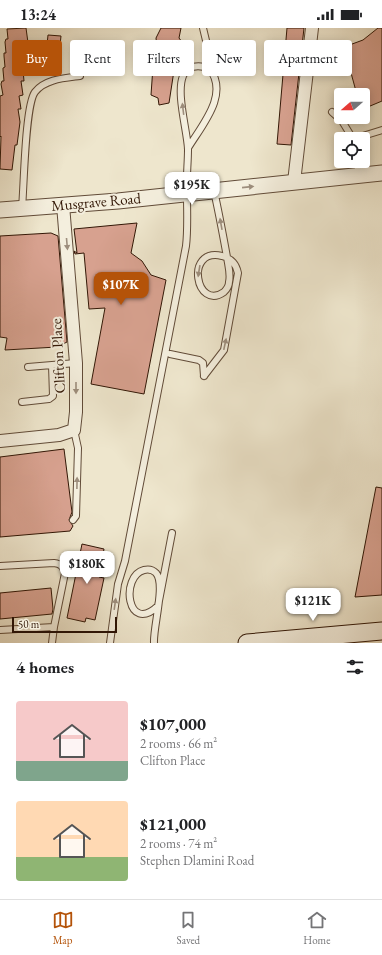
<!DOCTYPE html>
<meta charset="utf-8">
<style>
body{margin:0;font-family:"EB Garamond",serif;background:#f6f6f6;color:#202124;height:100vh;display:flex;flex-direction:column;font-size:15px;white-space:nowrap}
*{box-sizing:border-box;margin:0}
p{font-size:13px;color:#757577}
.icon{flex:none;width:22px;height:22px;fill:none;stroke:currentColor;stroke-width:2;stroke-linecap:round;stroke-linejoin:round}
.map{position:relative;height:615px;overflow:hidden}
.details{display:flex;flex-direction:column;background:#fff;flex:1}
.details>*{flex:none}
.hud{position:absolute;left:12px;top:12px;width:358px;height:36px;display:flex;gap:8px}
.needle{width:26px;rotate:250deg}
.buttons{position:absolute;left:334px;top:60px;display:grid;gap:8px}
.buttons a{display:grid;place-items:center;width:36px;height:36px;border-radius:4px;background:#fff;box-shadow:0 2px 10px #0003;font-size:20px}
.scale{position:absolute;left:12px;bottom:10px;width:105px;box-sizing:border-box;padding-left:4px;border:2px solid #321706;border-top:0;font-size:11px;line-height:14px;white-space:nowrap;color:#321706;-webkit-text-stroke:3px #f4efde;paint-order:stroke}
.price{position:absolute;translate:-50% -34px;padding:0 9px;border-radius:8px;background:#fff;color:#222;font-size:13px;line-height:26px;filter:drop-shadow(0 1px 2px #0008)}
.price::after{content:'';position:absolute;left:50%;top:24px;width:12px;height:9px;margin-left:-6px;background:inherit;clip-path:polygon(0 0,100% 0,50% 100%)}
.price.current{background:#b45309;color:#fff}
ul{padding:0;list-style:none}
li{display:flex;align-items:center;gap:12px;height:100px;padding:0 16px}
li span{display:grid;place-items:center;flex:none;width:112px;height:80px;border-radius:4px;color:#555}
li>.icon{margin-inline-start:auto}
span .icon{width:48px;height:48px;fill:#fffc;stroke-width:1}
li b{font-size:17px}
h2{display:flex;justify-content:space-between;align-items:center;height:48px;padding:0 16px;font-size:17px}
.tag{padding:0 14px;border-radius:4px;background:#fff;box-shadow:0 2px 10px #0003;font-size:14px;line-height:36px}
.tag.current{background:#b45309;color:#fff}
.status{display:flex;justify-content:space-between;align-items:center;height:28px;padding:0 20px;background:#fff;direction:ltr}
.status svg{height:11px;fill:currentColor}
.menu{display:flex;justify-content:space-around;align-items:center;height:56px;border-top:1px solid #e0e0e0;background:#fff;font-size:11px;color:#757577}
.menu a{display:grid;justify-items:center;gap:2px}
.menu .current{color:#b45309}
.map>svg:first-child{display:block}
</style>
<div class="status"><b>13:24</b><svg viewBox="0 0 49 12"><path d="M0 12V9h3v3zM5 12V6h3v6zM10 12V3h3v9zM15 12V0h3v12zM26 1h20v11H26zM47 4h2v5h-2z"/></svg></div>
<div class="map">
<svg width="382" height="615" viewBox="0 0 382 615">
<rect width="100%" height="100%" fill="#eee6cd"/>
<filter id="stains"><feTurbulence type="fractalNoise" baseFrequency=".005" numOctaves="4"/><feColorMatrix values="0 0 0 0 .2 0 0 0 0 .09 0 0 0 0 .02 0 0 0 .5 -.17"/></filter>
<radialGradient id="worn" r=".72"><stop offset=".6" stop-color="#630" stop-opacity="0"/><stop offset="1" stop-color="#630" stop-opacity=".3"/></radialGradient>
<path fill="#d7a18f" stroke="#321706" d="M 26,0 L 32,44 L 23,42 L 24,53 L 21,53 L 23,67 L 19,68 L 21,81 L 18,81 L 20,94 L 17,117 L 15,117 L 12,142 L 0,141 L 1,108 L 0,109 L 0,68 L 3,67 L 1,56 L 2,53 L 4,53 L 3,42 L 3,40 L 5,39 L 4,28 L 4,25 L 6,25 L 5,14 L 6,11 L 8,11 L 7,1 Z
M 161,0 L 181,0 L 179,10 L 182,14 L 177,23 L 169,75 L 159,77 L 158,70 L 151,67 L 154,24 L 157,20 L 156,10 Z
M 287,0 L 304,0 L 291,117 L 277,116 Z
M 378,0 L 382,0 L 382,73 L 363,81 L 363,67 L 357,67 L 344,19 L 363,12 Z
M 48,7 L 61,8 L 57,46 L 44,45 Z
M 137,195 L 131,225 L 142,233 L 151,247 L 166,252 L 144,366 L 91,356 L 105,280 L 89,281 L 84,225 L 75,226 L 74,223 L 77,225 L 74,201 Z
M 51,205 L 58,208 L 67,314 L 57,319 L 5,322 L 7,310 L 0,309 L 0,208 Z
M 64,421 L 72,484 L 69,492 L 73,498 L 70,503 L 0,509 L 0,429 Z
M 376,459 L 382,460 L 382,567 L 355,569 Z
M 82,516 L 104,521 L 99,549 L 104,550 L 95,592 L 86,590 L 85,594 L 67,590 Z
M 51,560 L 53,581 L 52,586 L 0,591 L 0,565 Z"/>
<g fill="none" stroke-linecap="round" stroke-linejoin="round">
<defs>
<path id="service" d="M 203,0 L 209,25 L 209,40
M 332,84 L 342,93 L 353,111 L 382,102
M 357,133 L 359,148
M 22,180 C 24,159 25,77 35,64 C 45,51 65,50 80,48
M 170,326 L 199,332 L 203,335 L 204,348
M 28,339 L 76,335
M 204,348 L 224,322 L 238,245 C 236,236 232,231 222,228 C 184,219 196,284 224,264 C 227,261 229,258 229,254 C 231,246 228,237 227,229 C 223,207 219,185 214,163
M 22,374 L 49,371 L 53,368 L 52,337
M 73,492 L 76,488 L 78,420 L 74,402
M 0,538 L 54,535 C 61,536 63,538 65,545 L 54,599 L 52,615
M 0,602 L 54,599
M 110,615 L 118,556 L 125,533 L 186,218 C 188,201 187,184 187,166 C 186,151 188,136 188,121 C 187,102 176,65 183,48 C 187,37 199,37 209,40 C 230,66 202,97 188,120
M 154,615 C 153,599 166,556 156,545 C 153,542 148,541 144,542 C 120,548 127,607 158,578 L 172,505"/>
<path id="minor" d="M 294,154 L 312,0
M 0,413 L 59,407 L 74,402 L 76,384 L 76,335 L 63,177"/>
<path id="tertiary" d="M 0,182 L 118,173 L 382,145"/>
<path id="secondary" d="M 247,615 L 382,603"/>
</defs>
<use href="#service" stroke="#614b38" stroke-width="8"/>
<use href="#minor" stroke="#614b38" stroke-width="14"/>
<use href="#tertiary" stroke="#614b38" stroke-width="17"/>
<use href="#secondary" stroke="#321706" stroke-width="19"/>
<use href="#service" stroke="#f4efde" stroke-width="6"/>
<use href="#minor" stroke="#f4efde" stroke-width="12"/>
<use href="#tertiary" stroke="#f4efde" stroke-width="15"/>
<use href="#secondary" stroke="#f4efde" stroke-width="17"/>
</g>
<defs><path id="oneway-solid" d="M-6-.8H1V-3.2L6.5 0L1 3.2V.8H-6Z"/></defs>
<g fill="#9d8e7d">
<use href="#oneway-solid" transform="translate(183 81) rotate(-97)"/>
<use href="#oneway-solid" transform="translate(248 159) rotate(-6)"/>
<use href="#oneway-solid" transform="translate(221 196) rotate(-100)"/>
<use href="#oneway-solid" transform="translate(67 216) rotate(85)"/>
<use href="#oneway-solid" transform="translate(199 243) rotate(99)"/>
<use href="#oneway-solid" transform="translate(225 316) rotate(-78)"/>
<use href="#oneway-solid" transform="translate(76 360) rotate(90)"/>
<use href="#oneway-solid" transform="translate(77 455) rotate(-89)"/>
<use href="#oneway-solid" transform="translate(115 576) rotate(-82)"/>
</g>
<g text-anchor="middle" stroke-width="4" stroke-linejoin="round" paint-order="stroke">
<g font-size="15" fill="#321706" stroke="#f4efde">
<text transform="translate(96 174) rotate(-5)" y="5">Musgrave Road</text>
<text transform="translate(58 328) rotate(-93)" y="5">Clifton Place</text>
</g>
</g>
<rect width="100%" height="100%" filter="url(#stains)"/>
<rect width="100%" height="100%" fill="url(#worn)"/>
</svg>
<div class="buttons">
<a><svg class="needle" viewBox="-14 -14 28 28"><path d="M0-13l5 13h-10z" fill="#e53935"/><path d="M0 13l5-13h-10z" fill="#757577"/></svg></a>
<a><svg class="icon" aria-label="locate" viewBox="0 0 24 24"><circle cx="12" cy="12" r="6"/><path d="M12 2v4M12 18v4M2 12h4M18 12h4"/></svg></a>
</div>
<div class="scale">50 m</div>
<b class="price" style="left:192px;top:178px">$195K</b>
<b class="price current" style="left:121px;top:278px">$107K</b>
<b class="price" style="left:87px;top:557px">$180K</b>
<b class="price" style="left:313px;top:594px">$121K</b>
<div class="hud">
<a class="tag current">Buy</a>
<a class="tag">Rent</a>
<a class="tag">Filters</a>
<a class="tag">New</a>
<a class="tag">Apartment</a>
</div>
</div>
<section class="details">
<h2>4 homes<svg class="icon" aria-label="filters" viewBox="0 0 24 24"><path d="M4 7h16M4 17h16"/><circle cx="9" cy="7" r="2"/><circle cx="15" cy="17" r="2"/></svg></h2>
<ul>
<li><span style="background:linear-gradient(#f6c9c9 75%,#7fa58c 0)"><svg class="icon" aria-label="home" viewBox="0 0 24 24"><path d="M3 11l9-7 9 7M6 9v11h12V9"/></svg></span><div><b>$107,000</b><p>2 rooms · 66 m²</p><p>Clifton Place</p></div></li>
<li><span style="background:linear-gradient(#ffd9b3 70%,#8fb573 0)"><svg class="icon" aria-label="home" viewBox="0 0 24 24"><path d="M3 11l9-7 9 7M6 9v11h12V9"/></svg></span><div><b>$121,000</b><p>2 rooms · 74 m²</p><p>Stephen Dlamini Road</p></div></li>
</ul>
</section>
<nav class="menu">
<a class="current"><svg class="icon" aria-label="map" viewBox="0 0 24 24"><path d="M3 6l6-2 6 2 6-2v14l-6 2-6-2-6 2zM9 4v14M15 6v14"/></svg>Map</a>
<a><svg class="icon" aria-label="saved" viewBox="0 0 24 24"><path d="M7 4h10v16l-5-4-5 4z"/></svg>Saved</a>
<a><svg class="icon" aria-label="home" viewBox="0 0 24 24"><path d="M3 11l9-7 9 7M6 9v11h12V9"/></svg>Home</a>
</nav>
